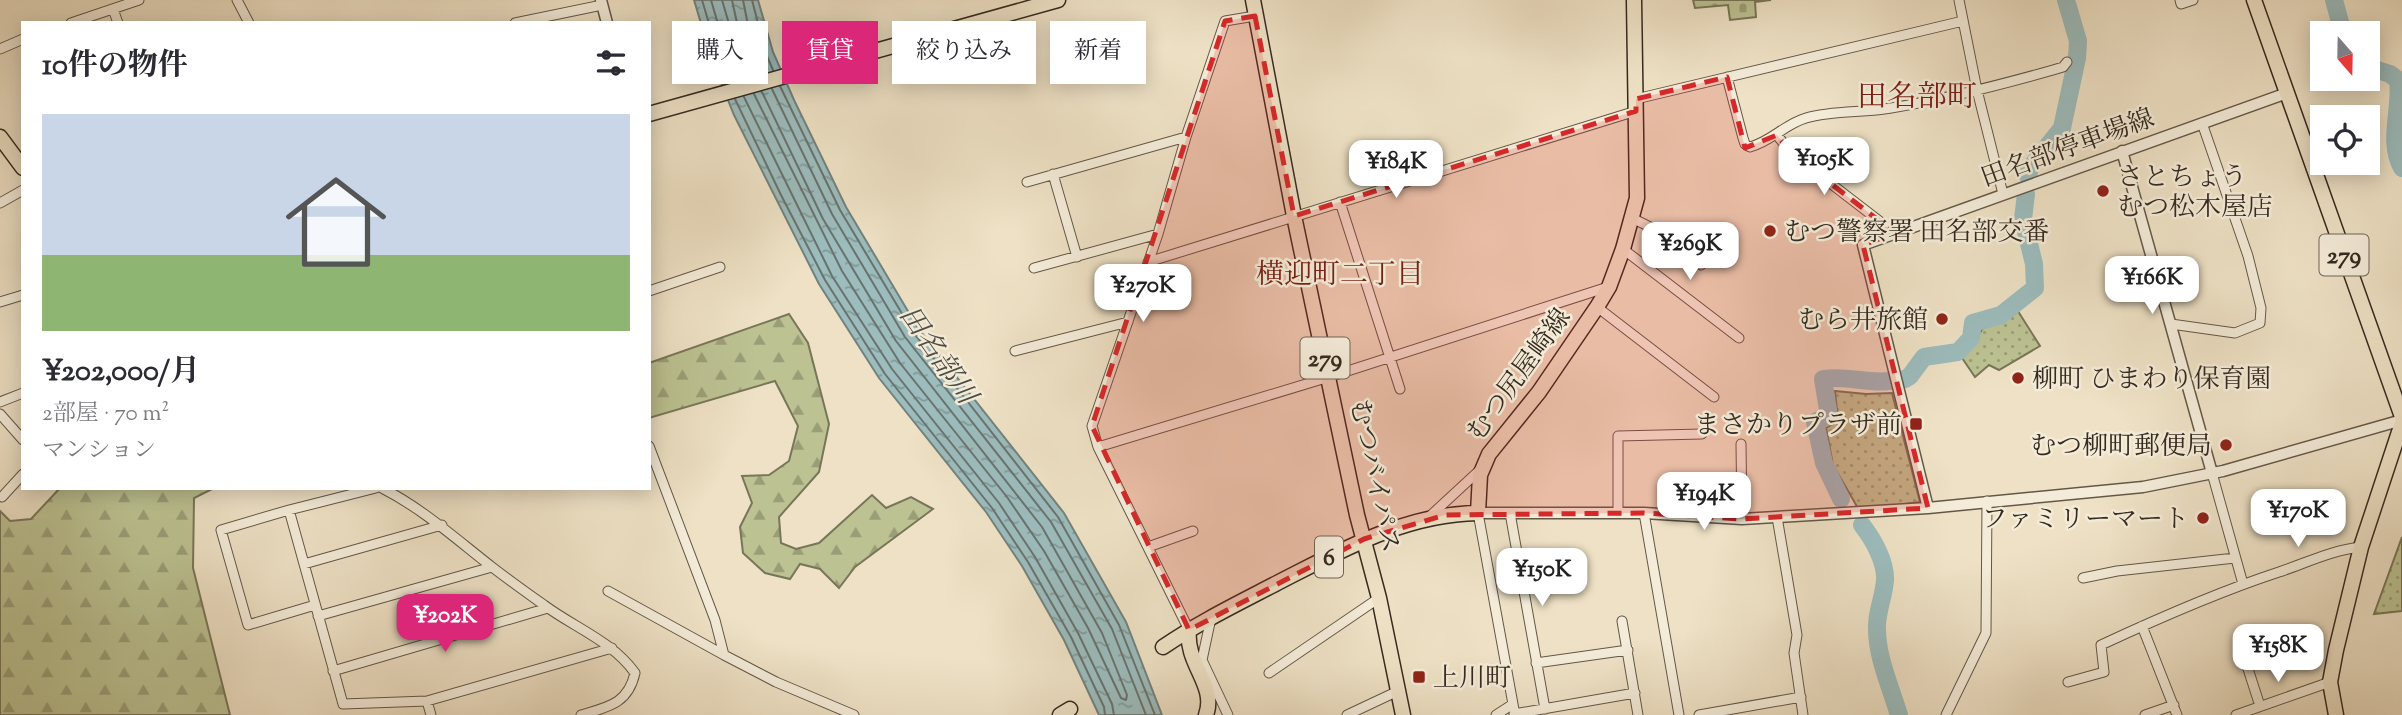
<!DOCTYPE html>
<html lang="ja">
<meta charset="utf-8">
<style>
body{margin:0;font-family:"Sorts Mill Goudy","Noto Serif JP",serif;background:#f7f7f7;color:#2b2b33;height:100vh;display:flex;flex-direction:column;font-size:26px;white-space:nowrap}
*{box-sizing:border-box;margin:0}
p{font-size:23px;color:#7c7c81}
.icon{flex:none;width:38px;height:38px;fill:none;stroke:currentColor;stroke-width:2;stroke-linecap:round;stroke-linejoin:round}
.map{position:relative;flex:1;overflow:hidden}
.panel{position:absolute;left:21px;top:21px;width:630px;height:469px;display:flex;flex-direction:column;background:#fff;border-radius:0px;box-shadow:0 4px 18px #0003}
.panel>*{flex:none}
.guide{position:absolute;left:672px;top:21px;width:665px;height:63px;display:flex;gap:14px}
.needle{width:46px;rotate:160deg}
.tools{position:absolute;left:2310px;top:21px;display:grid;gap:14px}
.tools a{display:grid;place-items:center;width:70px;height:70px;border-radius:0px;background:#fff;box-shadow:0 4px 18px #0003;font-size:35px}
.price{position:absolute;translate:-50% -60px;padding:0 16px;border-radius:14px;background:#fff;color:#222;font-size:23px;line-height:46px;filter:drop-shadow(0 2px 4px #0008)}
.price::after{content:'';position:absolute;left:50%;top:42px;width:21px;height:16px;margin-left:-10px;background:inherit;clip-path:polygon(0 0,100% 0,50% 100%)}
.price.current{background:#db2777;color:#fff}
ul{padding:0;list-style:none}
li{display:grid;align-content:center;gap:14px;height:371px;padding:0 21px}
li span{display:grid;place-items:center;height:217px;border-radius:0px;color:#555}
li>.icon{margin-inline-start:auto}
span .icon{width:126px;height:126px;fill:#fffc;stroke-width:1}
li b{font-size:30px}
h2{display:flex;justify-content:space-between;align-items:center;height:84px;padding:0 21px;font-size:30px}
.chip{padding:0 24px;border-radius:0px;background:#fff;box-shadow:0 4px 18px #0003;font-size:24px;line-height:63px}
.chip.current{background:#db2777;color:#fff}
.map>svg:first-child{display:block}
</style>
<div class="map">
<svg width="2402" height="715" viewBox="0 0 2402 715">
<defs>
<pattern id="forest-firs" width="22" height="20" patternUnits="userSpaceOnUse" patternTransform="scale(1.75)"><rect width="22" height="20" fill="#bcc292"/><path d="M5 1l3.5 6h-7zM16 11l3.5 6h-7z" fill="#9a9e77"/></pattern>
<pattern id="cemetery-stones" width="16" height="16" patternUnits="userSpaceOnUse" patternTransform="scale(1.75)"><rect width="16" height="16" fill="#bcc292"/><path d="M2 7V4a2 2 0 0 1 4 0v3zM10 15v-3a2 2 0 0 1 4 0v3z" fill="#9a9e77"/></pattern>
<pattern id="park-dots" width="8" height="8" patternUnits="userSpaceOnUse" patternTransform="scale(1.75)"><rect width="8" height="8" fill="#bcc292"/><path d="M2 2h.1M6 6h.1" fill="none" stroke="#9a9e77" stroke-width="1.8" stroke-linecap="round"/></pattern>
<pattern id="water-ripples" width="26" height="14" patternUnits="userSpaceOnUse" patternTransform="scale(1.75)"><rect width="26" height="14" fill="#9cbcbd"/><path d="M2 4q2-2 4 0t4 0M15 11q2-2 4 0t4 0" fill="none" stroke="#809999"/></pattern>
</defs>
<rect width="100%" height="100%" fill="#eee1c5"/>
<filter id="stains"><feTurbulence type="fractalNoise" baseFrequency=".00286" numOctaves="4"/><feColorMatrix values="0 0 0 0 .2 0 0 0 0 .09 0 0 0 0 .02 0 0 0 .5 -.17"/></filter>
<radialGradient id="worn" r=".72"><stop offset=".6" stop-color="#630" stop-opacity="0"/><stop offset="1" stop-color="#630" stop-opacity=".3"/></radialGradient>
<path fill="url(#forest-firs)" stroke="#787658" stroke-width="2" d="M 789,314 L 808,343 L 829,424 L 819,472 L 779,517 L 781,543 L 796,549 L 819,543 L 872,495 L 886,508 L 911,497 L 933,509 L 855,567 L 839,588 L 820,569 L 800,564 L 790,579 L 765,573 L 743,553 L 740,527 L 752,503 L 742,476 L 769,475 L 789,461 L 798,426 L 775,381 L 649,418 L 649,363 Z
M 60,488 L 214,488 L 194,498 L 193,568 L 230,715 L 0,715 L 0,511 L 10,521 L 31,519 Z"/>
<path fill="url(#cemetery-stones)" stroke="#787658" stroke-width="2" d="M 1693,0 L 1771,0 L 1755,2 L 1756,17 L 1730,20 L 1728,5 L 1695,8 Z"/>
<path fill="url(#park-dots)" stroke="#787658" stroke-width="2" d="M 2016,308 L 2040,346 L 1999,370 L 1989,365 L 1975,377 L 1960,355 L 1973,343 L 1983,328 Z
M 1835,391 L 1866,394 L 1892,393 L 1920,502 L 1859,510 L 1833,465 L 1826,428 L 1838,421 Z
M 2402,537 L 2402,611 L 2374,614 Z"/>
<path fill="url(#water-ripples)" stroke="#73827e" stroke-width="2" d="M 694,0 L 758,0 L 773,52 L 794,100 L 846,207 L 918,328 L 1064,513 L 1126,622 L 1162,715 L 1099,715 L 1064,640 L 1022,566 L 986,512 L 879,378 L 819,284 L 734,115 L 712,60 Z"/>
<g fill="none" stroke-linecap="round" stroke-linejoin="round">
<path stroke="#68736e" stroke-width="2" d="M 702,0 L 719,57 L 729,83
M 711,0 L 727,55 L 737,80
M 722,0 L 737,51 L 747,78
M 732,0 L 737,23 L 755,75
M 743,0 L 747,20 L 765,73
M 752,0 L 766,54 L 773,70
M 780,86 L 840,210 L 913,332 L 1058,517 L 1119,625 L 1155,715
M 772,89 L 832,214 L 905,337 L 1051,522 L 1112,629 L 1146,715
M 754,94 L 842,271 L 900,363 L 1007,497 L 1044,551 L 1088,628 L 1121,698 L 1126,700 L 1127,695 L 1102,633 L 1042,527 L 896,341 L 823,219 L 762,92
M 744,97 L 832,276 L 892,369 L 999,503 L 1035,557 L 1078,633 L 1112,704 L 1114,715
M 735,99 L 781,195 L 825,280 L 885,374 L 992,508 L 1028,562 L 1071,637 L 1104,707 L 1105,715"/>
<path stroke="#9cbcbd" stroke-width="18" d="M 2334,0 L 2343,33
M 2368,67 L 2390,74 L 2398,80 C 2402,108 2387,141 2402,168
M 2028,176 L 2030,168 L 2062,128 L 2077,58 L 2078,41 L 2066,0
M 1905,379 L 1910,376 L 1924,357 L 1958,352 L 1971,338 L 1973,323 L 2001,315 L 2035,288 L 2034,264 L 2023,219 L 2026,194
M 1841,499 L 1824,463 L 1815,422 L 1829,416 L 1823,379 C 1846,375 1867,384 1890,381
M 1862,525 C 1873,539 1886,562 1885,580 C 1884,597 1876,613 1877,629 C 1877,658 1891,688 1899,715"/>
<defs>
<path id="minor" d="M 237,0 L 249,23
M 1959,0 L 1977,90 L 2003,194
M 2180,0 L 2181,4 L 2193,0
M 113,9 L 118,23
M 71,23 L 139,0
M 515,23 L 602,5
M 0,49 L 23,39
M 1727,77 L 1743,138 L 1745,144 L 1750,147 C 1772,141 1785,124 1806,118 C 1833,110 1864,113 1891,108 C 1946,99 2000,85 2053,70 L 2063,67 L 2067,62
M 1636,99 L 1963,21
M 1777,135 L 1791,153 L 1895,233
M 1053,174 L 1077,257
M 1027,182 L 1186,137
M 1340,202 L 1400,389
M 0,203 L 23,190
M 1632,218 L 1664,234 L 1701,265
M 1623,249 L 1739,338
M 1148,262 L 1636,111
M 1034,268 L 1158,234
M 649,291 L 720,267
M 0,302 L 23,295
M 1597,307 L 1714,397
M 2171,324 L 2235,333 L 2260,323 L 2261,308 L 2248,256 L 2202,123
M 1015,351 L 1128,322
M 0,402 L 23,393
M 0,414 L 23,440
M 1741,444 L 1742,519
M 649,446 L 715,620 L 724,655 L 776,682 L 854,715
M 1098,447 L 1329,377 L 1608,287
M 2212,473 L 2243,584
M 382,488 C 423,509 456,539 492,567 C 509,580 527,593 544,605 C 575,628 612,641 635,673 C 628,704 608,707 581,715
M 2,497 L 23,474
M 289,510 L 343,704 L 427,701 L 431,715
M 1478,513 L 1515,715
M 1510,513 L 1545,709
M 1618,513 L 1618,436 L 1702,434
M 1644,513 L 1679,715
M 1429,517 L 1482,468
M 1777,517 L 1797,635 L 1794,653 L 1803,715
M 1148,547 L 1193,531
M 304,564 L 442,525
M 2083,578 L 2117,571 L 2235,558
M 608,591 L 724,655
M 315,605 L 248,625 L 221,530 L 289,510 L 376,488
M 318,616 L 492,567
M 1211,618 L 1202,660 L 1228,715
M 1622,621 L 1638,715
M 2142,626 L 2177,715
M 1189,630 L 1098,447 L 1092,426 L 1158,234 L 1186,137 L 1225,21 L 1255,16
M 1536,663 L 1628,650
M 333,671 L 548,608
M 1269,673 L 1379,598
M 2068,682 L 2104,672 L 2101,645 C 2159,618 2218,592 2279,572 C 2306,563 2332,550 2361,547
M 427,701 L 612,648
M 2260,706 L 2240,644 L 2271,634
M 1514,714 L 1635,693
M 1347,715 L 1398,691
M 1496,715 L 1513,704
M 1699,715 L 1801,697
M 1946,715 L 1986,633 L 1987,501
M 2145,715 L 2174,705
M 2236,715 L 2330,682"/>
<path id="tertiary" d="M 601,0 L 607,23
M 2122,151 L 2212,473
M 1928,508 L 1863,245 L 2287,93
M 1478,513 L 1644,513 L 1742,519 L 1928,508 L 2143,487 L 2223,471 L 2402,420"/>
<path id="primary" d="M 1189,630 C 1185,664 1217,685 1206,715
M 1163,647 C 1201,621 1241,602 1281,581 C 1344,549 1406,514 1478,513 L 1480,475 L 1489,454 L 1539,392 L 1597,307 L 1609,287 L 1623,249 L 1637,198 L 1634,0
M 1060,715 L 1070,709"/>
<path id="trunk" d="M 1253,0 L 1294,216 L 1357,515 L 1379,598 L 1403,715
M 2254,0 L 2402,417
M 649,114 L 1058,0
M 0,137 L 23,168
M 2336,715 L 2330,682 L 2336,650 L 2361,547 L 2402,423"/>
</defs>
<use href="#minor" stroke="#635848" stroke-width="11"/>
<use href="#tertiary" stroke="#635848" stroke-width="13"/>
<use href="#primary" stroke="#352a1f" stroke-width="17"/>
<use href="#trunk" stroke="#352a1f" stroke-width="17"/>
<use href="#minor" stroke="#f4ecd9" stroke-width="9"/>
<use href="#tertiary" stroke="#f4ecd9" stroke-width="10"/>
<use href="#primary" stroke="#eee1c5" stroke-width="14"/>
<use href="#trunk" stroke="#eee1c5" stroke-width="14"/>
</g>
<path fill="#d62828" fill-opacity="0.2" stroke="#d62828" stroke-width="5" stroke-dasharray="14 9" stroke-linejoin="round" d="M 1255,16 L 1294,216 L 1636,111 L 1636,99 L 1727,77 L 1745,148 L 1777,135 L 1791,153 L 1895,233 L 1863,245 L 1928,508 L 1742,519 L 1644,513 L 1445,515 L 1364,539 L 1189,630 L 1092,426 L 1225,21 Z"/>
<g fill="#8f2418" stroke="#f4ecd9" stroke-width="2.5">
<circle cx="2103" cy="191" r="7"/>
<circle cx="1770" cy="231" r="7"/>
<circle cx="1942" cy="319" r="7"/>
<circle cx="2018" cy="378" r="7"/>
<rect x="1909" y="417" width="14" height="14" rx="3.5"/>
<circle cx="2226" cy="445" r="7"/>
<circle cx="2203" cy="518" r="7"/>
<rect x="1412" y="670" width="14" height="14" rx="3.5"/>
</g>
<g text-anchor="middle" stroke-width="5" stroke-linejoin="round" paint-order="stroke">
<g fill="#f4ecd9" stroke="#6e6457" stroke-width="2">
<rect x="2319.5" y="234.5" width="49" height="41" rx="5"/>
<rect x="1300.5" y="337.5" width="49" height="41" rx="5"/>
<rect x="1315" y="536.5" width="28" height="41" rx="5"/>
</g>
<g font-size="24" font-weight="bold" fill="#352a1f">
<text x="2344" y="263">279</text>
<text x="1325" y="366">279</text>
<text x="1329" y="565">6</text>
</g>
<g font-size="26" fill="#352a1f" stroke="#f4ecd9">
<text transform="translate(2067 147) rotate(-20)" y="9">田名部停車場線</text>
<text transform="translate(1518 374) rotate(-54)" y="9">むつ尻屋崎線</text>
<text transform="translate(1376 476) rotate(78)" y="9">むつバイパス</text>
</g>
<g font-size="26" fill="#352a1f" stroke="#f4ecd9" text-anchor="start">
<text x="2117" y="185">さとちょう<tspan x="2117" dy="30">むつ松木屋店</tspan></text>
<text x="1784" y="240">むつ警察署 田名部交番</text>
<text x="1928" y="328" text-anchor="end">むら井旅館</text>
<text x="2032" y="387">柳町 ひまわり保育園</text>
<text x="1902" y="433" text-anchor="end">まさかりプラザ前</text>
<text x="2212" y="454" text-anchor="end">むつ柳町郵便局</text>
<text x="2189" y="527" text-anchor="end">ファミリーマート</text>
<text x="1433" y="686">上川町</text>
</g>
<g font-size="28" fill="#7a1f14" stroke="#f4ecd9">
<text x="1340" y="283">横迎町二丁目</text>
</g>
<g font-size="28" font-style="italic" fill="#4f4e46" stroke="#f4ecd9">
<text transform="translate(939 354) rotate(55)" y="10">田名部川</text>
</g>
<g font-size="30" fill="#7a1f14" stroke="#f4ecd9">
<text x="1917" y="106">田名部町</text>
</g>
</g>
<rect width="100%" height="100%" filter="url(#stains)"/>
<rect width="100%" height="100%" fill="url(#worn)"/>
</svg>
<div class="tools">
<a><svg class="needle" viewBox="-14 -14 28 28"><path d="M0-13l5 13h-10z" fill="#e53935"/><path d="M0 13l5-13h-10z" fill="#7c7c81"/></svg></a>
<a><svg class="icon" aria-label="locate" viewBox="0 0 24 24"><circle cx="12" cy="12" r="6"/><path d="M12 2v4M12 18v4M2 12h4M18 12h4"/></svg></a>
</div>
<b class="price" style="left:1824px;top:197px">¥105K</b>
<b class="price" style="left:1396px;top:200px">¥184K</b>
<b class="price" style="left:1690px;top:282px">¥269K</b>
<b class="price" style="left:2152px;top:316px">¥166K</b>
<b class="price" style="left:1143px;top:324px">¥270K</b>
<b class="price" style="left:1704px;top:532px">¥194K</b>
<b class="price" style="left:2298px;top:549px">¥170K</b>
<b class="price" style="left:1542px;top:608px">¥150K</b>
<b class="price current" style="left:445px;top:654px">¥202K</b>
<b class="price" style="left:2278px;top:684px">¥158K</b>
<div class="guide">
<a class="chip">購入</a>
<a class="chip current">賃貸</a>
<a class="chip">絞り込み</a>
<a class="chip">新着</a>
</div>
<section class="panel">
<h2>10件の物件<svg class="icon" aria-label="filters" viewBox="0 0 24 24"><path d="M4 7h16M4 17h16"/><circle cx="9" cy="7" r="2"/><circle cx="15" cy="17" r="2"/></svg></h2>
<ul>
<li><span style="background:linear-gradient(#c9d6e8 65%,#8fb573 0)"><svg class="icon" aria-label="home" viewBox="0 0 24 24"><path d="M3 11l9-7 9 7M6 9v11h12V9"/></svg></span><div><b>¥202,000/月</b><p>2部屋 · 70 m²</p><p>マンション</p></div></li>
</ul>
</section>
</div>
